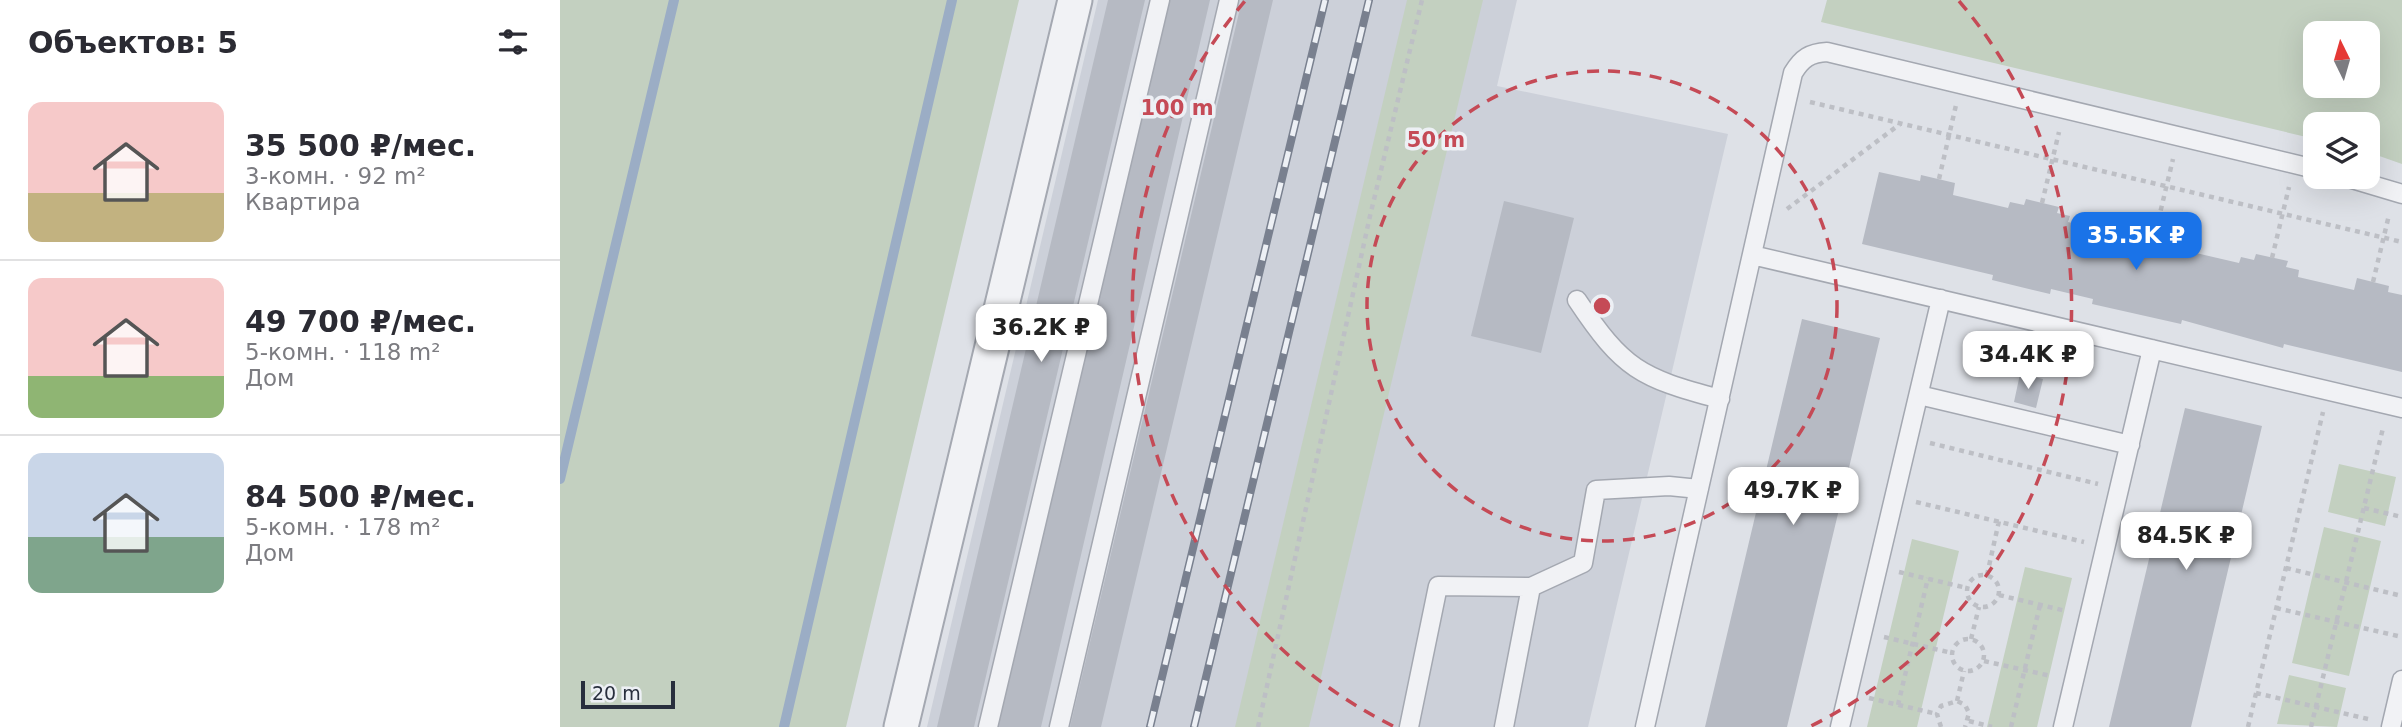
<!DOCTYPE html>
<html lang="ru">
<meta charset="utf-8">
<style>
body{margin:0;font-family:"DejaVu Sans",sans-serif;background:#f7f7f7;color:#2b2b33;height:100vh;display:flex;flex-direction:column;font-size:26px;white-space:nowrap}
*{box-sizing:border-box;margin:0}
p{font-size:23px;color:#7c7c81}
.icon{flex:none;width:38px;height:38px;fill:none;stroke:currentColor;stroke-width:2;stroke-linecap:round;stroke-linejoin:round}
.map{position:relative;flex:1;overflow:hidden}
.drawer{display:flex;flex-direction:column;background:#fff;width:560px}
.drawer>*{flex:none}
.needle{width:46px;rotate:355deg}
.tools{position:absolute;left:1743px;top:21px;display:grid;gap:14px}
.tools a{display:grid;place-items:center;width:77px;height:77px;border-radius:14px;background:#fff;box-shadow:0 7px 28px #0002;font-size:35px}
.scale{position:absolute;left:21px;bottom:18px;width:94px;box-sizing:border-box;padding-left:7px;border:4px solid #282f3d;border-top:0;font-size:19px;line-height:24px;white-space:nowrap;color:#282f3d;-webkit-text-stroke:5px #edf0f5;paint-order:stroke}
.price{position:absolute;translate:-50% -60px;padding:0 16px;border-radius:14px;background:#fff;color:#222;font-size:23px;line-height:46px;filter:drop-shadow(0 2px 4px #0008)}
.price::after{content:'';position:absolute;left:50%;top:42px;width:21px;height:16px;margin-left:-10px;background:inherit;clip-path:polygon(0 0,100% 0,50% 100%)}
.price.active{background:#1a73e8;color:#fff}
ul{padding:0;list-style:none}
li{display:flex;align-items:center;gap:21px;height:175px;padding:0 28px}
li+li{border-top:2px solid #e1e1e2}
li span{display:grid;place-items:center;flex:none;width:196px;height:140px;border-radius:14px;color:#555}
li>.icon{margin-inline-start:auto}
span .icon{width:84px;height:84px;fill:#fffc;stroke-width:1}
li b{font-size:30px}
h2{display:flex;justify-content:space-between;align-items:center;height:84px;padding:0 28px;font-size:30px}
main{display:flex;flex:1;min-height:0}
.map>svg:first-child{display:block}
</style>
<main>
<section class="drawer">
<h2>Объектов: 5<svg class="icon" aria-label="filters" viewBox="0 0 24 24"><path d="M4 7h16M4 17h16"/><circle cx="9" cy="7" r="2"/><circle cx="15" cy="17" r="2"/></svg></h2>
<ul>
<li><span style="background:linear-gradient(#f6c9c9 65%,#c2b280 0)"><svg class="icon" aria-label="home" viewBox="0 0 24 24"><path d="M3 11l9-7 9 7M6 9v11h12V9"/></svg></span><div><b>35 500 ₽/мес.</b><p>3-комн. · 92 m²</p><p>Квартира</p></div></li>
<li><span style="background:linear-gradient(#f6c9c9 70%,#8fb573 0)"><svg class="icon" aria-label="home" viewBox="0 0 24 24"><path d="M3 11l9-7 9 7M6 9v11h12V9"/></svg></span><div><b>49 700 ₽/мес.</b><p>5-комн. · 118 m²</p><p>Дом</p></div></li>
<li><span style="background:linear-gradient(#c9d6e8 60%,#7fa58c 0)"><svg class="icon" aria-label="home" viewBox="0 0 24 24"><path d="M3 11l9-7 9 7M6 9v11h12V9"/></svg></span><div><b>84 500 ₽/мес.</b><p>5-комн. · 178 m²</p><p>Дом</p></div></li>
</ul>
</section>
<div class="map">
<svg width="1842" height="727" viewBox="0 0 1842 727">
<rect width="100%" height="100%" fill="#dee1e7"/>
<path fill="#ccd0d9" d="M 538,0 L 957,0 L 937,86 L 1168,134 L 1028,727 L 367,727 Z"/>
<path fill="#c3d0c0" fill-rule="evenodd" d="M 0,0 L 459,0 L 286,727 L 0,727 Z
M 847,0 L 923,0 L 749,727 L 675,727 Z
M 1267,0 L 1842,0 L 1842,164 L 1808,152 L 1808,124 L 1755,124 L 1755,139 L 1261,22 ZM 1755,33 L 1808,33 L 1808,86 L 1755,86 Z
M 1779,464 L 1836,477 L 1825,526 L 1768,512 Z
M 1764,527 L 1821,541 L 1789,676 L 1732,663 Z
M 1352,539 L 1399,551 L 1357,727 L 1307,727 Z
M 1465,567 L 1512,578 L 1477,727 L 1427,727 Z
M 1729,675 L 1786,688 L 1777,727 L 1717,724 Z"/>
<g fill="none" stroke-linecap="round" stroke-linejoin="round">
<path stroke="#9badc5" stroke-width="10" d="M 0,479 L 114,0
M 224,727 L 392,0"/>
</g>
<path fill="#b6bac3" d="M 548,0 L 585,0 L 414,727 L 377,727 Z
M 606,0 L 650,0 L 481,727 L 435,727 Z
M 682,0 L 713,0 L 541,727 L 510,727 Z
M 1319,172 L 1360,181 L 1361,175 L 1395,183 L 1393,195 L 1448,208 L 1450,202 L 1464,205 L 1466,199 L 1499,207 L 1497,213 L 1510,216 L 1508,222 L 1563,235 L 1565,229 L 1579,232 L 1581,226 L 1612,234 L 1611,240 L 1624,243 L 1623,250 L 1679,263 L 1681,257 L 1694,260 L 1696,254 L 1728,261 L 1726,267 L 1739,270 L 1738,277 L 1794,290 L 1797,278 L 1829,286 L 1828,292 L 1842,295 L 1842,372 L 1724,344 L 1723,348 L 1622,320 L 1621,324 L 1532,304 L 1533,299 L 1491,289 L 1490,294 L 1432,280 L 1433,275 L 1302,244 Z
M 944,201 L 1014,218 L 981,353 L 911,336 Z
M 1242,319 L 1320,338 L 1227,727 L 1145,727 Z
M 1460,374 L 1483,379 L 1476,408 L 1454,402 Z
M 1625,408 L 1702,426 L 1631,727 L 1549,727 Z"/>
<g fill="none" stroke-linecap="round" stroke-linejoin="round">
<defs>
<path id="lane" d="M 1785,177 L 1842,194
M 1192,255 L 1842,408
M 1017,300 C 1063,369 1080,378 1160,399
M 1359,395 L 1570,445
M 428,727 L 600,0
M 499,727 L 669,0
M 849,727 L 878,586 L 971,587
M 944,727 L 971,587 L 1023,563 L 1036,490 L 1109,486 L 1139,489
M 1085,727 L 1233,73 C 1242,58 1250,53 1267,52 L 1755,169
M 1280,727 L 1381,299
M 1503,727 L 1592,349
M 1831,727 L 1842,680"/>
<path id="street" d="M 341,727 L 515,0"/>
</defs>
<use href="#lane" stroke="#a4a8b1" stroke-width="21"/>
<use href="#street" stroke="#a4a8b1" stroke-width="37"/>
<path stroke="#bdbfc5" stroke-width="4.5" stroke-dasharray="5 5" stroke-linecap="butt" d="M 1250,102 L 1842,242
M 1379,179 L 1396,105
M 1482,203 L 1499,132
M 1227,209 L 1340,124
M 1596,230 L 1613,159
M 1712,258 L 1729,187
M 1813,282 L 1829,215
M 1370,443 L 1538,484
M 1356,502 L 1524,542
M 1804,508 L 1842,517
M 1726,568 L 1842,596
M 1339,572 L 1407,588
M1407 591a16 16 0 1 1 32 0a16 16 0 1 1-32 0Z
M 1427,575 L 1439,521
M 1439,595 L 1506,611
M 1716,608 L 1842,637
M 1324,637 L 1392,653
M1392 655a16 16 0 1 1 32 0a16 16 0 1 1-32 0Z
M 1411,639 L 1419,607
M 1424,661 L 1491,676
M 1696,693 L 1808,719
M 1309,698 L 1377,714
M 1397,701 L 1404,671
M 1338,705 L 1368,578
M 1409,721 L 1432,727
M 698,727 L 810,216 L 862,0
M 1381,727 L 1377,714 L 1381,706 L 1397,701 L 1405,705 L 1409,713 L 1405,727
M 1451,727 L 1480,605
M 1688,727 L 1763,412
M 1751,727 L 1823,428"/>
<use href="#lane" stroke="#f1f2f5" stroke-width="18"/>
<use href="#street" stroke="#f1f2f5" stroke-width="33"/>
<defs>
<path id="rail" d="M 590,727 L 765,0
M 634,727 L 809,0"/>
</defs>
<use href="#rail" stroke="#79808f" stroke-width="8"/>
<use href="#rail" stroke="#edf0f5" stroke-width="5" stroke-dasharray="16" stroke-linecap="butt"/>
</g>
<g fill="none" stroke="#c54a56" stroke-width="3.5" stroke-dasharray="12 9">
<circle cx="1042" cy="306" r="235"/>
<path d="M833 726A469 469 0 0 1 685 1M1399 1A469 469 0 0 1 1251 726"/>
</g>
<circle cx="1042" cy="306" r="10" fill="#c54a56" stroke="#edf0f5" stroke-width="3.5"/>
<g font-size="21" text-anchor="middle" font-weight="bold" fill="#c54a56" stroke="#edf0f5" stroke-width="7" stroke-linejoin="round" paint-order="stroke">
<text x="617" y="115">100 m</text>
<text x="876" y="147">50 m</text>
</g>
</svg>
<div class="tools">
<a><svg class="needle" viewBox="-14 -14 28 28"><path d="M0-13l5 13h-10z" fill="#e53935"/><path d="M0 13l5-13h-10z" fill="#7c7c81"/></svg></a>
<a><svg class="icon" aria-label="layers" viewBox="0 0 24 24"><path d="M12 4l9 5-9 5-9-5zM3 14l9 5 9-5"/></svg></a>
</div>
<div class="scale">20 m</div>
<b class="price active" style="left:1576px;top:272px">35.5K ₽</b>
<b class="price" style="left:481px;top:364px">36.2K ₽</b>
<b class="price" style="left:1468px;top:391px">34.4K ₽</b>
<b class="price" style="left:1233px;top:527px">49.7K ₽</b>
<b class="price" style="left:1626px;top:572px">84.5K ₽</b>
</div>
</main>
